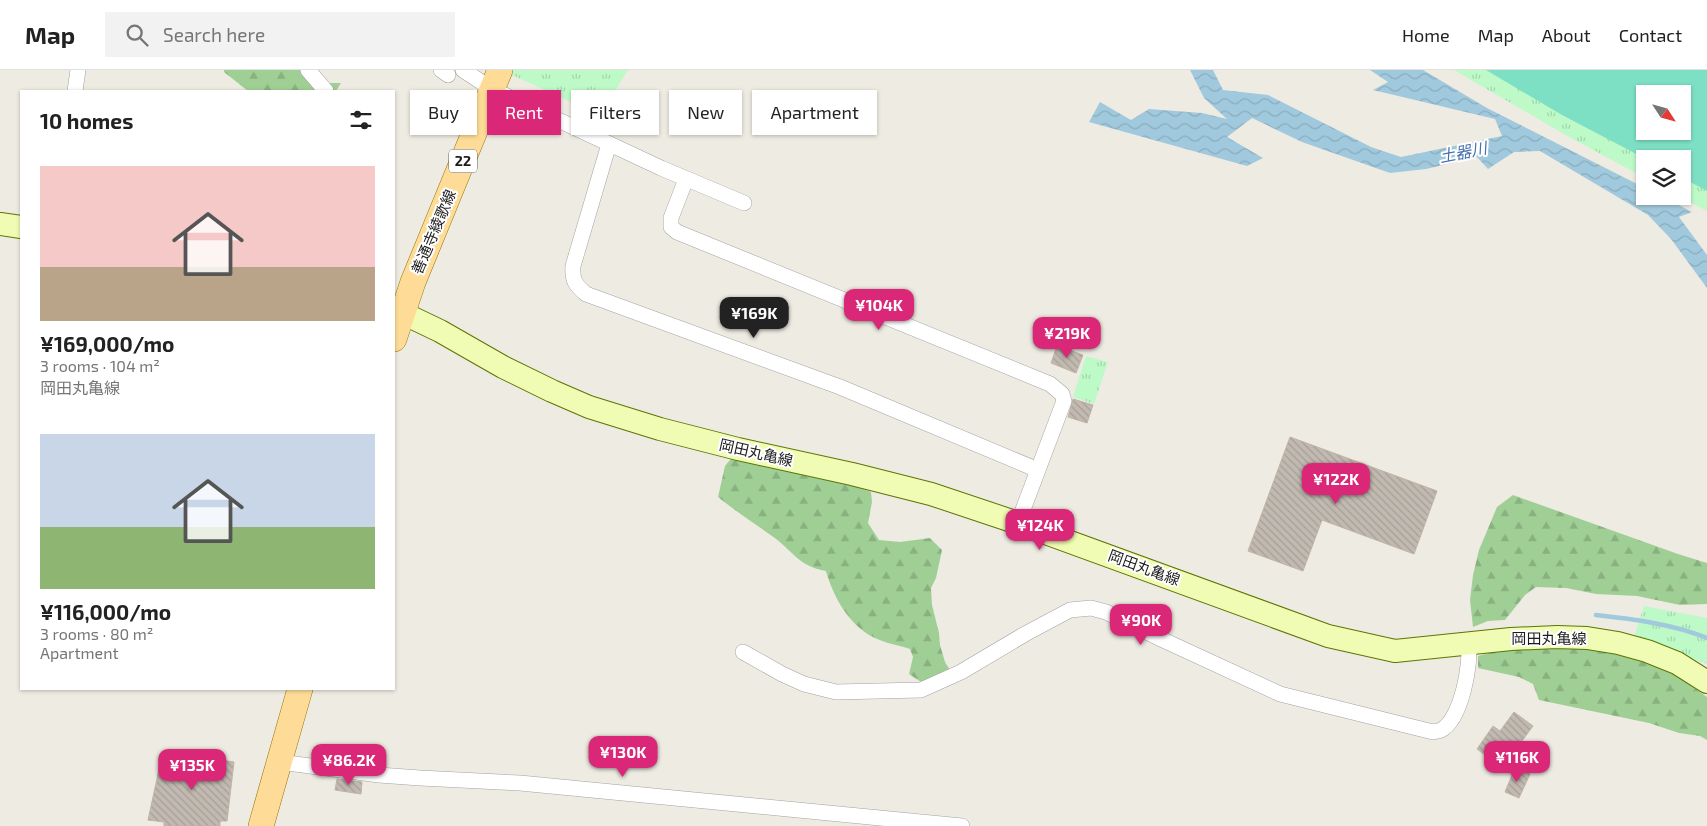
<!DOCTYPE html>
<meta charset="utf-8">
<style>
body{margin:0;font-family:"Exo 2","Noto Sans JP",sans-serif;background:#f2f2f2;color:#222;height:100vh;display:flex;flex-direction:column;font-size:19px;white-space:nowrap}
*{box-sizing:border-box;margin:0}
p{font-size:16px;color:#767676}
.icon{flex:none;width:28px;height:28px;fill:none;stroke:currentColor;stroke-width:2;stroke-linecap:round;stroke-linejoin:round}
.map{position:relative;flex:1;overflow:hidden}
.side{position:absolute;left:20px;top:20px;width:375px;height:600px;display:flex;flex-direction:column;background:#fff;border-radius:0px;box-shadow:0 1px 4px #0004}
.side>*{flex:none}
.top-card{position:absolute;left:410px;top:20px;width:475px;height:45px;display:flex;gap:10px}
.needle{width:32px;rotate:126deg}
.tools{position:absolute;left:1636px;top:15px;display:grid;gap:10px}
.tools a{display:grid;place-items:center;width:55px;height:55px;border-radius:0px;background:#fff;box-shadow:0 1px 4px #0004;font-size:25px}
.price{position:absolute;translate:-50% -42px;padding:0 11px;border-radius:10px;background:#db2777;color:#fff;font-size:16px;line-height:32px;filter:drop-shadow(0 1px 2px #0008)}
.price::after{content:'';position:absolute;left:50%;top:30px;width:15px;height:11px;margin-left:-8px;background:inherit;clip-path:polygon(0 0,100% 0,50% 100%)}
.price.on{background:#222;color:#fff}
ul{padding:0;list-style:none}
li{display:grid;align-content:center;gap:10px;height:265px;padding:0 20px}
li span{display:grid;place-items:center;height:155px;border-radius:0px;color:#555}
li>.icon{margin-inline-start:auto}
span .icon{width:90px;height:90px;fill:#fffc;stroke-width:1}
li b{font-size:21px}
h2{display:flex;justify-content:space-between;align-items:center;height:60px;padding:0 20px;font-size:21px}
.tag{padding:0 18px;border-radius:0px;background:#fff;box-shadow:0 1px 4px #0004;font-size:18px;line-height:45px}
.tag.on{background:#db2777;color:#fff}
header{display:flex;align-items:center;gap:30px;box-sizing:border-box;height:70px;padding:0 25px;background:#fff;border-bottom:1px solid #e0e0e0}
header strong{font-size:24px}
nav{display:flex;gap:28px;margin-inline-start:auto;font-size:18px}
.search{width:350px;height:45px;background:#f2f2f2;display:flex;align-items:center;gap:12px;box-sizing:border-box;padding:0 18px;border-radius:0px;color:#767676;font-size:19px}
.map>svg:first-child{display:block}
</style>
<header>
<strong>Map</strong>
<div class="search"><svg class="icon" aria-label="search" viewBox="0 0 24 24"><circle cx="10" cy="10" r="6"/><path d="M15 15l6 6"/></svg>Search here</div>
<nav><a>Home</a><a>Map</a><a>About</a><a>Contact</a></nav>
</header>
<div class="map">
<svg width="1707" height="756" viewBox="0 0 1707 756">
<defs>
<pattern id="forest-firs" width="22" height="20" patternUnits="userSpaceOnUse" patternTransform="scale(1.25)"><rect width="22" height="20" fill="#a0cf95"/><path d="M5 1l3.5 6h-7zM16 11l3.5 6h-7z" fill="#89b180"/></pattern>
<pattern id="park-tufts" width="24" height="20" patternUnits="userSpaceOnUse" patternTransform="scale(1.25)"><rect width="24" height="20" fill="#bdfac8"/><path d="M3 7l-1-3M5 7V3M7 7l1-3M15 17l-1-3M17 17v-4M19 17l1-3" fill="none" stroke="#a2d6ab"/></pattern>
<pattern id="water-waves" width="16" height="10" patternUnits="userSpaceOnUse" patternTransform="scale(1.25)"><rect width="16" height="10" fill="#a1c9dd"/><path d="M0 5q4-4 8 0t8 0" fill="none" stroke="#8aacbd"/></pattern>
<pattern id="building-back-hatch" width="6" height="6" patternUnits="userSpaceOnUse" patternTransform="scale(1.25)"><rect width="6" height="6" fill="#c2bab1"/><path d="M-1 5l2 2M0 0l6 6M5-1l2 2" fill="none" stroke="#a69f98"/></pattern>
</defs>
<rect width="100%" height="100%" fill="#eeebe2"/>
<path fill="url(#forest-firs)" d="M 224,0 L 305,0 L 317,13 L 341,13 L 336,21 L 248,21 L 224,2 Z
M 734,385 L 844,412 L 871,422 L 872,432 L 868,453 L 879,470 L 900,472 L 930,468 L 942,480 L 936,508 L 931,518 L 932,535 L 939,563 L 940,575 L 945,592 L 953,605 L 927,616 L 909,604 L 913,587 L 910,579 C 898,575 884,573 873,567 C 848,554 833,526 826,501 C 798,496 793,481 772,466 C 754,453 735,441 718,427 L 725,396 Z
M 1513,425 L 1678,484 L 1707,493 L 1707,534 L 1680,535 L 1637,526 L 1596,524 L 1566,518 L 1536,517 L 1525,525 L 1505,550 L 1488,551 L 1473,557 L 1470,530 L 1473,505 L 1479,480 L 1497,437 Z
M 1544,574 L 1613,577 L 1661,595 L 1707,627 L 1707,670 L 1700,666 L 1679,663 L 1649,653 L 1539,630 L 1533,614 L 1519,607 L 1478,598 L 1478,586 L 1496,581 Z"/>
<path fill="url(#park-tufts)" fill-rule="evenodd" d="M 501,0 L 628,0 L 600,45 Z
M 1454,0 L 1707,0 L 1707,141 L 1679,126 L 1682,126 L 1682,89 L 1645,89 L 1645,108 L 1564,64 ZM 1645,24 L 1682,24 L 1682,61 L 1645,61 Z
M 1086,286 L 1108,292 L 1094,334 L 1073,327 Z
M 1644,536 L 1707,548 L 1707,594 L 1634,567 Z"/>
<path fill="#7de0c4" fill-rule="evenodd" d="M 1486,0 L 1707,0 L 1707,121 L 1683,108 L 1682,89 L 1646,89 L 1562,45 ZM 1645,24 L 1682,24 L 1682,61 L 1645,61 Z"/>
<path fill="url(#water-waves)" d="M 1190,0 L 1213,0 L 1223,20 L 1268,25 L 1371,77 L 1401,87 L 1502,66 L 1495,49 L 1373,20 L 1388,12 L 1370,0 L 1423,0 L 1487,38 L 1645,118 L 1645,126 L 1662,126 L 1692,142 L 1679,147 L 1707,185 L 1707,218 L 1671,169 L 1648,145 L 1540,81 L 1514,82 L 1488,99 L 1477,87 L 1426,99 L 1390,103 L 1302,72 L 1252,48 L 1227,67 L 1263,88 L 1247,96 L 1089,52 L 1100,32 L 1131,50 L 1149,39 L 1202,43 L 1227,49 L 1204,28 Z"/>
<g fill="none" stroke-linecap="round" stroke-linejoin="round">
<path stroke="#a1c9dd" stroke-width="4.5" d="M 1596,545 C 1633,549 1672,554 1707,568"/>
</g>
<path fill="url(#building-back-hatch)" stroke="#c0b3a4" d="M 1057,276 L 1083,285 L 1076,303 L 1051,293 Z
M 1073,329 L 1093,335 L 1087,353 L 1068,347 Z
M 1290,367 L 1437,421 L 1414,484 L 1322,450 L 1303,501 L 1248,481 Z
M 1514,642 L 1533,656 L 1502,698 L 1477,679 L 1493,656 L 1500,661 Z
M 163,681 L 234,692 L 227,751 L 220,751 L 220,756 L 164,756 L 164,752 L 148,750 Z
M 1515,698 L 1530,704 L 1519,728 L 1505,722 Z
M 337,709 L 362,712 L 361,724 L 335,720 Z"/>
<g fill="none" stroke-linecap="round" stroke-linejoin="round">
<defs>
<path id="street" d="M 308,0 L 326,21
M 441,0 L 448,5
M 463,0 L 492,19 L 661,98 L 744,133
M 75,21 L 78,0
M 609,74 L 573,196 C 572,210 575,215 586,224 L 840,317 L 1038,400
M 686,109 L 671,148 L 671,157 L 677,162 L 1050,314 L 1062,324 L 1064,331 L 1018,453
M 743,582 L 782,604 L 804,614 L 836,622 L 921,620 L 961,602 L 1025,564 L 1070,540 L 1091,538 L 1106,542 L 1161,569 L 1280,624 L 1433,662 C 1436,661 1439,661 1441,660 C 1461,650 1472,593 1468,573
M 280,692 L 379,705 L 420,708 L 520,713 L 962,756"/>
<path id="secondary" d="M 0,154 L 21,157
M 394,239 L 440,261 L 503,297 L 552,321 L 589,337 L 660,359 L 738,379 L 852,404 L 931,424 L 1018,453 L 1328,566 L 1395,581 L 1511,569 L 1557,567 L 1587,568 L 1618,573 L 1647,581 L 1677,593 L 1707,612"/>
<path id="primary" d="M 394,269 L 413,212 L 500,0
M 261,756 L 300,619"/>
</defs>
<use href="#street" stroke="#a3a3a3" stroke-width="16"/>
<use href="#secondary" stroke="#5d7502" stroke-width="24"/>
<use href="#primary" stroke="#957300" stroke-width="26"/>
<use href="#street" stroke="#fff" stroke-width="15"/>
<use href="#secondary" stroke="#f0fbb3" stroke-width="22"/>
<use href="#primary" stroke="#fedc97" stroke-width="25"/>
</g>
<g text-anchor="middle" stroke-width="4" stroke-linejoin="round" paint-order="stroke">
<rect fill="#fff" stroke="#606060" stroke-width="1" x="449" y="79.5" width="28" height="23" rx="4"/>
<g font-size="14" font-weight="bold" fill="#1c1c1c">
<text x="463" y="96">22</text>
</g>
<g font-size="15" fill="#1c1c1c" stroke="#fff">
<text transform="translate(434 162) rotate(-67)" y="5">善通寺綾歌線</text>
<text transform="translate(756 383) rotate(13)" y="5">岡田丸亀線</text>
<text transform="translate(1144 498) rotate(20)" y="5">岡田丸亀線</text>
<text x="1549" y="574">岡田丸亀線</text>
</g>
<g font-size="16" font-style="italic" fill="#4770ae" stroke="#fff">
<text transform="translate(1463 82) rotate(-11)" y="6">土器川</text>
</g>
</g>
</svg>
<div class="tools">
<a><svg class="needle" viewBox="-14 -14 28 28"><path d="M0-13l5 13h-10z" fill="#e53935"/><path d="M0 13l5-13h-10z" fill="#767676"/></svg></a>
<a><svg class="icon" aria-label="layers" viewBox="0 0 24 24"><path d="M12 4l9 5-9 5-9-5zM3 14l9 5 9-5"/></svg></a>
</div>
<b class="price" style="left:879px;top:261px">¥104K</b>
<b class="price on" style="left:754px;top:269px">¥169K</b>
<b class="price" style="left:1067px;top:289px">¥219K</b>
<b class="price" style="left:1336px;top:435px">¥122K</b>
<b class="price" style="left:1040px;top:481px">¥124K</b>
<b class="price" style="left:1141px;top:576px">¥90K</b>
<b class="price" style="left:623px;top:708px">¥130K</b>
<b class="price" style="left:1517px;top:713px">¥116K</b>
<b class="price" style="left:349px;top:716px">¥86.2K</b>
<b class="price" style="left:192px;top:721px">¥135K</b>
<div class="top-card">
<a class="tag">Buy</a>
<a class="tag on">Rent</a>
<a class="tag">Filters</a>
<a class="tag">New</a>
<a class="tag">Apartment</a>
</div>
<section class="side">
<h2>10 homes<svg class="icon" aria-label="filters" viewBox="0 0 24 24"><path d="M4 7h16M4 17h16"/><circle cx="9" cy="7" r="2"/><circle cx="15" cy="17" r="2"/></svg></h2>
<ul>
<li><span style="background:linear-gradient(#f6c9c9 65%,#b9a48a 0)"><svg class="icon" aria-label="home" viewBox="0 0 24 24"><path d="M3 11l9-7 9 7M6 9v11h12V9"/></svg></span><div><b>¥169,000/mo</b><p>3 rooms · 104 m²</p><p>岡田丸亀線</p></div></li>
<li><span style="background:linear-gradient(#c9d6e8 60%,#8fb573 0)"><svg class="icon" aria-label="home" viewBox="0 0 24 24"><path d="M3 11l9-7 9 7M6 9v11h12V9"/></svg></span><div><b>¥116,000/mo</b><p>3 rooms · 80 m²</p><p>Apartment</p></div></li>
</ul>
</section>
</div>
